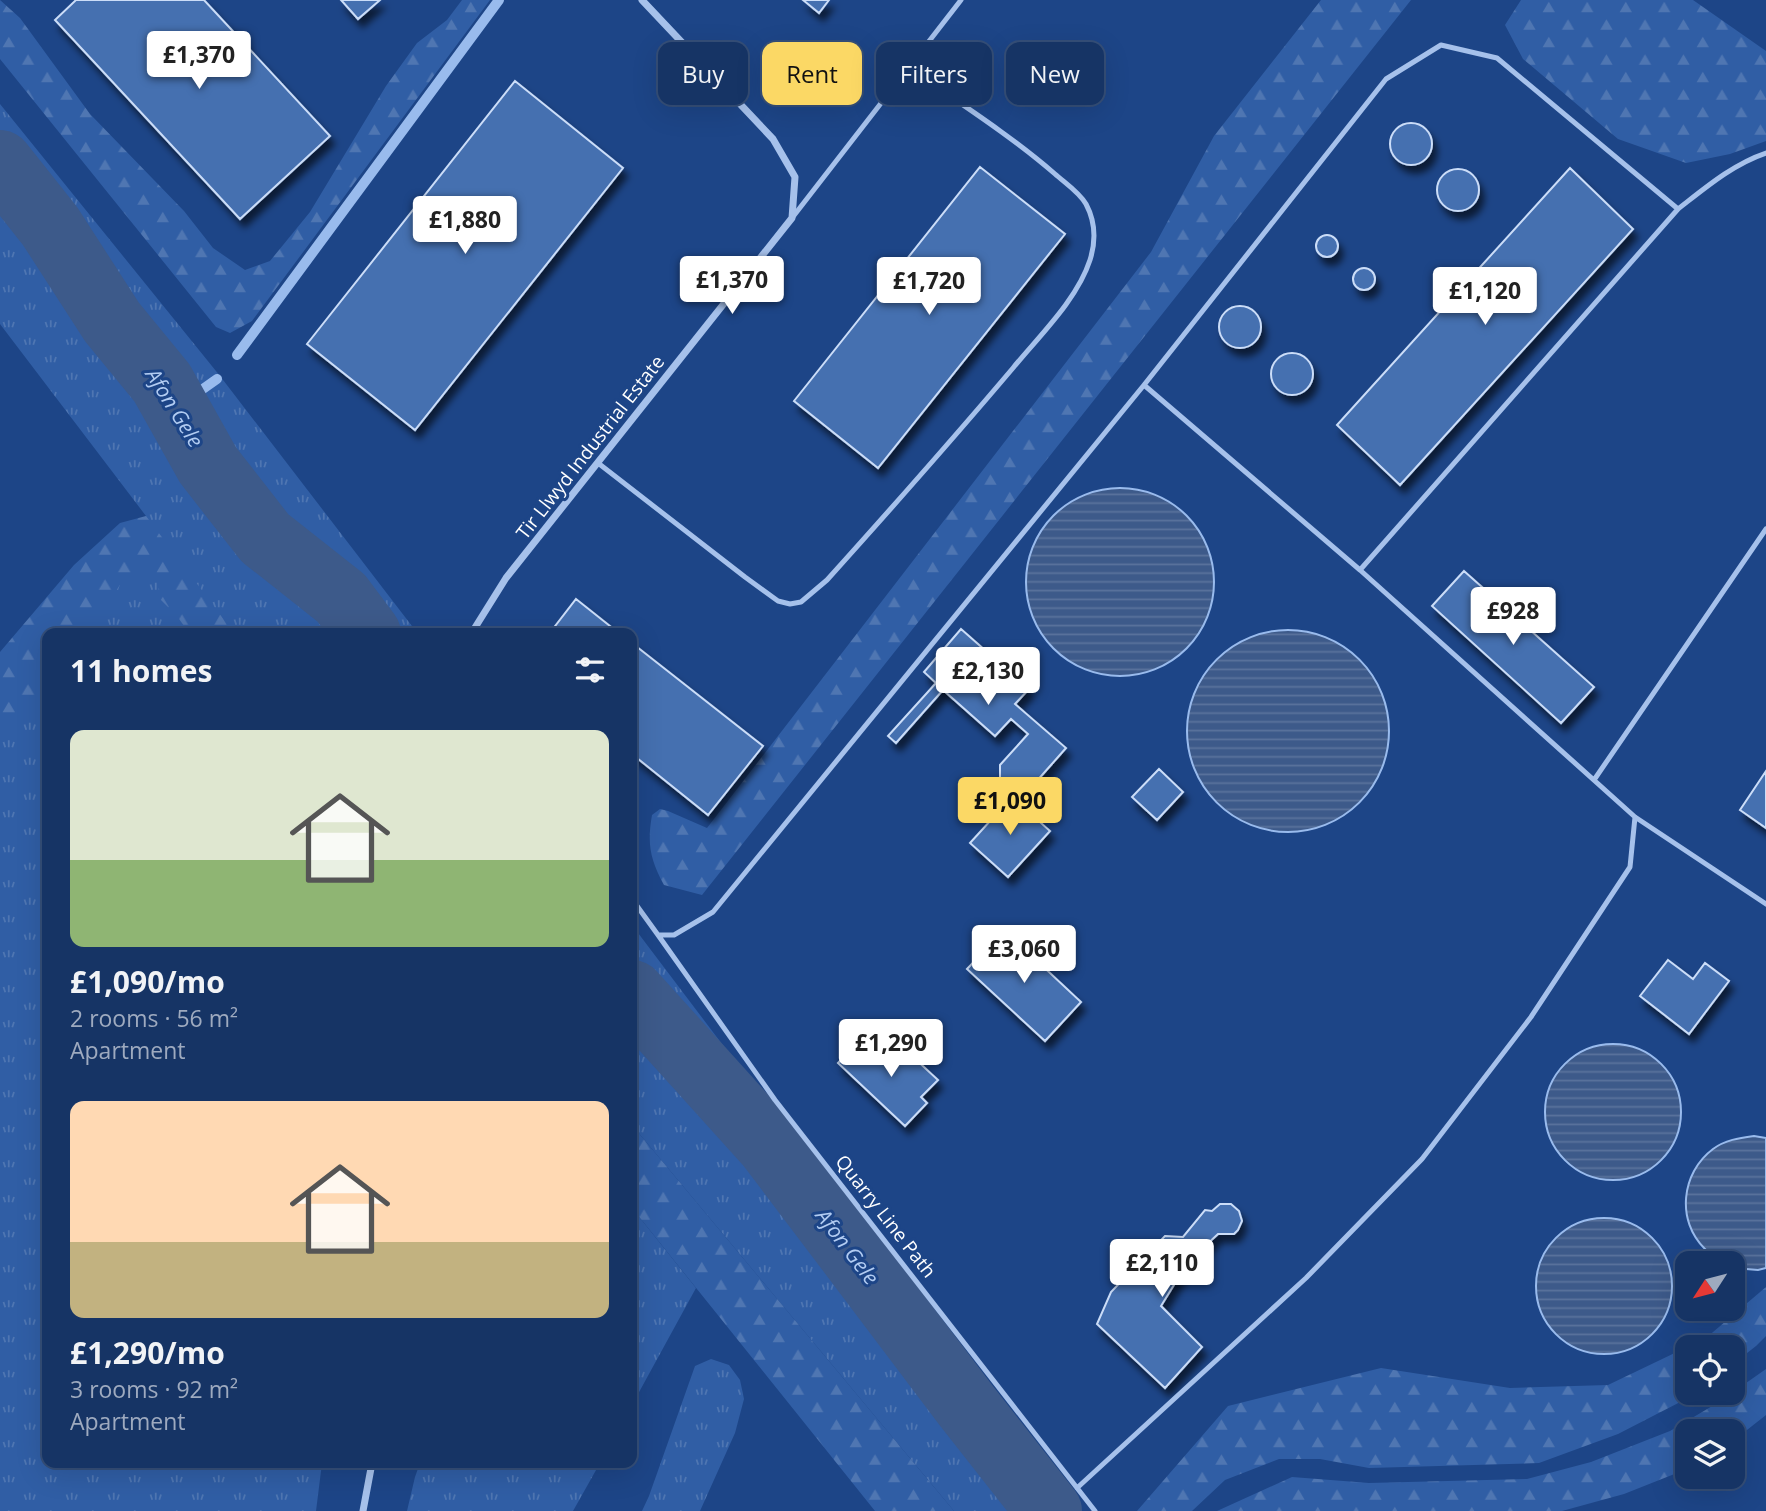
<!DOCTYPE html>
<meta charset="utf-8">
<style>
body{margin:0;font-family:"Open Sans",sans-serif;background:#1f3c6b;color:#f1f3f6;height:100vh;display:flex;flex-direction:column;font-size:26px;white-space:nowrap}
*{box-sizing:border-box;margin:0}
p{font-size:23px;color:#9eaabf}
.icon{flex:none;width:38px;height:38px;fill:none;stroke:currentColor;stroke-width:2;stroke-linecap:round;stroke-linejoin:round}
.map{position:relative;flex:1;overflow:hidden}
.panel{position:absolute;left:42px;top:628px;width:595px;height:840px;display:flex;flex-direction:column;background:#163465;border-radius:14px;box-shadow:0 7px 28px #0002,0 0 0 2px #354f79}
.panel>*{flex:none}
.banner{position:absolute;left:658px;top:42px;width:665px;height:63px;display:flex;gap:14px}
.needle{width:46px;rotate:234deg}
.tools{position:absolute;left:1675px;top:1251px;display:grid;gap:14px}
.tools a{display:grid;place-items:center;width:70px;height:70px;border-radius:14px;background:#163465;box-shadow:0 7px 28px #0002,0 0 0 2px #354f79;font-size:35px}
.price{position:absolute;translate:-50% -60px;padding:0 16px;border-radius:7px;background:#fff;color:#222;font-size:23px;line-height:46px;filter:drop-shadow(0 2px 4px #0008)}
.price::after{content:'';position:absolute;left:50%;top:42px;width:21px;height:16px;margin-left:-10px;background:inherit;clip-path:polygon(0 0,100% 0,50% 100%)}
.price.selected{background:#fbd865;color:#111}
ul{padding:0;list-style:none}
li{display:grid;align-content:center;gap:14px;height:371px;padding:0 28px}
li span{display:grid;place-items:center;height:217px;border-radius:14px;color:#555}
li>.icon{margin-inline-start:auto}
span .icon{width:126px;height:126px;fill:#fffc;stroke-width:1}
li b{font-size:30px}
h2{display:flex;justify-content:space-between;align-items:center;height:84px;padding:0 28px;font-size:30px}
.pill{padding:0 24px;border-radius:14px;background:#163465;box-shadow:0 7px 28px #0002,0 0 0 2px #354f79;font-size:24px;line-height:63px}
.pill.selected{background:#fbd865;color:#111}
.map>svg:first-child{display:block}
</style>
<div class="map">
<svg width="1766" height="1511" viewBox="0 0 1766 1511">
<defs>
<pattern id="grass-tufts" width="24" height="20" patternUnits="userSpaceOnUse" patternTransform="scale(1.75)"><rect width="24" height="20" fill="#305ea5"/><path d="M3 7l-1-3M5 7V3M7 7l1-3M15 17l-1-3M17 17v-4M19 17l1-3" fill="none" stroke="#4f76b2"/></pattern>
<pattern id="forest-firs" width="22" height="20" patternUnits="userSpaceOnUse" patternTransform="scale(1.75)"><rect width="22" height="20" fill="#305ea5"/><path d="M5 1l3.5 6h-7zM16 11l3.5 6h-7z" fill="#4f76b2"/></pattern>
<pattern id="water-rules" width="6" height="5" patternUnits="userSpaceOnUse" patternTransform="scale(1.75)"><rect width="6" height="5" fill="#3d5a8a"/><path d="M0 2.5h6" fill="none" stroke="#5a739c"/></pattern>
<filter id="shadow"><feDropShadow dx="4.5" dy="8" stdDeviation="3.5" flood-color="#0009"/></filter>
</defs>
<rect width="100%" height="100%" fill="#1d4587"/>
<path fill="url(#grass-tufts)" d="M 0,104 L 220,376 L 415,630 L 413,633 L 48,633 L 146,516 L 0,324 Z
M 47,635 L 47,1463 L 322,1463 L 316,1511 L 0,1511 L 0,692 Z
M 632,925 L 1075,1511 L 954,1511 L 632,1125 Z
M 632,1208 L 696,1288 L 632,1405 Z
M 711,1359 L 729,1365 L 740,1380 L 744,1399 L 735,1433 L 700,1511 L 642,1511 L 649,1496 L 695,1366 Z
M 420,1463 L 600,1463 L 573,1511 L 407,1511 L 415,1477 Z"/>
<path fill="url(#forest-firs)" d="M 0,0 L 20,18 L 90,114 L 184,211 L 213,248 L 245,270 L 270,261 L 310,212 L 386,86 L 417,43 L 447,20 L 462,0 L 490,0 L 252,321 L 230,333 L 216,327 L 0,59 Z
M 1321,0 L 1411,0 L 702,895 L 664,885 C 650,859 647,844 652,815 L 660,809 L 668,811 L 707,828 L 1151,252 L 1214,136 Z
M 1521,0 L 1693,0 L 1766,51 L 1766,141 L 1730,154 L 1686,163 L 1618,139 L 1523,59 L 1505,25 Z
M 146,516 L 234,633 L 189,633 L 177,616 L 160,599 L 158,577 L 146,570 L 121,583 L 101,615 L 86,633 L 47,634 L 47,682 L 0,740 L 0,652 L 74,565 L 120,523 Z
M 632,1125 L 954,1511 L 875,1511 L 632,1208 Z
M 1766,1287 L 1766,1336 L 1756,1346 L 1733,1364 L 1732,1348 L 1687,1348 L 1687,1393 L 1694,1393 L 1686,1399 L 1618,1434 L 1539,1463 L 1369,1468 L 1320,1459 L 1279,1459 L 1225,1480 L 1192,1511 L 1137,1511 L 1228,1406 L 1381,1368 L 1510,1388 L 1608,1385 L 1706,1338 Z
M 1766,1369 L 1766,1415 L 1733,1441 L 1732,1432 L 1687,1432 L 1687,1469 L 1624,1494 L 1562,1511 L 1217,1511 L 1292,1477 L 1369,1483 L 1527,1479 L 1591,1462 L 1670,1431 L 1719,1402 Z"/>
<path fill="url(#water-rules)" stroke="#99bbed" stroke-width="2" d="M1026 582a94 94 0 1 1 188 0a94 94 0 1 1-188 0Z
M1187 731a101 101 0 1 1 202 0a101 101 0 1 1-202 0Z
M1545 1112a68 68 0 1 1 136 0a68 68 0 1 1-136 0Z
M 1754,1136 L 1766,1138 L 1766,1268 L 1758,1270 L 1734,1268 L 1733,1267 L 1732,1264 C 1720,1264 1713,1258 1705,1249 C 1676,1221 1681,1173 1713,1149 C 1725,1140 1739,1138 1754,1136 Z
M1536 1286a68 68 0 1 1 136 0a68 68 0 1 1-136 0Z"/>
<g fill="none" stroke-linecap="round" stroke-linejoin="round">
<path stroke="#99bbed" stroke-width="10" d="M 237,355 L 499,0
M 176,408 L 217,379"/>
<path stroke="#3d5a8a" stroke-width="66" d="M 0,163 L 50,226 L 112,322 L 162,383 L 208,465 L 265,538 L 341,598 L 368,634
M 632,993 L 770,1146 L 965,1404 L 1049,1511"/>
</g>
<path fill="#456fb0" stroke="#cbddf8" stroke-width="2" filter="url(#shadow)" d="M 76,0 L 204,0 L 330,136 L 240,219 L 55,20 Z
M 341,0 L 380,0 L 358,19 Z
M 803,0 L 829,0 L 819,13 Z
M 515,81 L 623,168 L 415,430 L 307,344 Z
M1390 144a21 21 0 1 1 42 0a21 21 0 1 1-42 0Z
M 980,167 L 1065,234 L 878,468 L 794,401 Z
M 1570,168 L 1633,229 L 1400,485 L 1337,425 Z
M1437 190a21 21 0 1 1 42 0a21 21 0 1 1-42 0Z
M1316 246a11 11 0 1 1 22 0a11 11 0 1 1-22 0Z
M1353 279a11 11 0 1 1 22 0a11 11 0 1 1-22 0Z
M1219 327a21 21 0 1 1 42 0a21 21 0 1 1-42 0Z
M1271 374a21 21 0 1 1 42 0a21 21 0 1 1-42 0Z
M 1464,571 L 1594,687 L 1561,723 L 1432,606 Z
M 576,599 L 620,634 L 549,634 Z
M 961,629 L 1029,689 L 1015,704 L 1066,748 L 1028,791 L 1013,791 L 1000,779 L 1000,765 L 1028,734 L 1011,719 L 995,736 L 943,690 L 896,743 L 888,736 L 936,683 L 924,672 Z
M 632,643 L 763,746 L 708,815 L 632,754 Z
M 1159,769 L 1183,792 L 1157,820 L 1132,797 Z
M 1766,771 L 1766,828 L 1740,810 Z
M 1012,797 L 1050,831 L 1008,877 L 970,843 Z
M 1004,930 L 1081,1002 L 1045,1041 L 967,969 Z
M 1668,960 L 1693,979 L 1705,963 L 1729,981 L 1689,1034 L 1640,996 Z
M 861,1039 L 883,1059 L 898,1043 L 938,1080 L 921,1097 L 927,1103 L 905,1126 L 838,1063 Z
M 1220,1204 L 1231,1204 L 1239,1211 L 1242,1221 L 1238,1230 L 1234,1234 L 1218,1234 L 1188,1262 L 1161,1306 L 1202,1347 L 1165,1388 L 1097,1324 L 1111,1292 L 1165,1236 L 1183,1237 L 1205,1210 L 1212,1211 Z"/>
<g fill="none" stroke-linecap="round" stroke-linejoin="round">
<path stroke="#a6c1eb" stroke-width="5" d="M 792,218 L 961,0
M 1144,385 L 1386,79 L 1441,45 L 1497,58 L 1678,209
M 598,463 L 745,577 L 778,601 L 790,604 L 801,602 L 827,580 C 890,510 952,440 1013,368 C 1039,336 1077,300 1090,260 C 1096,241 1095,221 1086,204 C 1079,192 1065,183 1055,174 C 1010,135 958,102 909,68
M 1360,570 L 1678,209 C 1705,188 1733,164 1766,153
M 1594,780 L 1766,529
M 632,899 L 658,935 L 674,935 L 713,912 L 1144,385 L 1360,570 L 1635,817 L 1766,904
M 658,935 L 775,1100 L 1095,1511
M 1077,1488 L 1306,1278 L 1422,1159 L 1531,1017 L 1630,867 L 1635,817"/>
<path stroke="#a6c1eb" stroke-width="7" d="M 471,634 L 506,578 L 792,218 L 795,177 L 773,139 L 642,0
M 363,1511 L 372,1463"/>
</g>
<g text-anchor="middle" stroke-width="6" stroke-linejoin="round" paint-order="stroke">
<g font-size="19" fill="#fff" stroke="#1d4587">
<text transform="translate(590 447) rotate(-52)" y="7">Tir Llwyd Industrial Estate</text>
<text transform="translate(886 1216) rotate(52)" y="7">Quarry Line Path</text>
</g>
<g font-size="21" font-style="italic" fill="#b2ccf2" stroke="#1d4587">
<text transform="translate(174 408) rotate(58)" y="7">Afon Gele</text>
<text transform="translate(847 1247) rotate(53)" y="7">Afon Gele</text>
</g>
</g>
</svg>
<div class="tools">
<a><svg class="needle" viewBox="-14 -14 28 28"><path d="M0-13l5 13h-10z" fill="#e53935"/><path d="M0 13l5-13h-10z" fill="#9eaabf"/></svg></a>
<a><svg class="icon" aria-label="locate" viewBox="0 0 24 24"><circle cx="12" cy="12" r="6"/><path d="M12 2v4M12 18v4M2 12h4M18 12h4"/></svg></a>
<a><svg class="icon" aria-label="layers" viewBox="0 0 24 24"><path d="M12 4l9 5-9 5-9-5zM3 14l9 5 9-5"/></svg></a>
</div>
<b class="price" style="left:199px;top:91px">£1,370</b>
<b class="price" style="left:465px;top:256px">£1,880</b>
<b class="price" style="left:732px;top:316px">£1,370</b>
<b class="price" style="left:929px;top:317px">£1,720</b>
<b class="price" style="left:1485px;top:327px">£1,120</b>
<b class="price" style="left:1513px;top:647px">£928</b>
<b class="price" style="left:988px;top:707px">£2,130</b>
<b class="price selected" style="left:1010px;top:837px">£1,090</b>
<b class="price" style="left:1024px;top:985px">£3,060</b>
<b class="price" style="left:891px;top:1079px">£1,290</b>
<b class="price" style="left:1162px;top:1299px">£2,110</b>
<div class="banner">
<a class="pill">Buy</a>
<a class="pill selected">Rent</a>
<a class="pill">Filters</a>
<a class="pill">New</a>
</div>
<section class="panel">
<h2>11 homes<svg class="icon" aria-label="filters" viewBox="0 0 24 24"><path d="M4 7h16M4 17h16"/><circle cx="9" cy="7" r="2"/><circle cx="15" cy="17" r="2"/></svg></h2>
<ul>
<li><span style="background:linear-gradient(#dfe7d0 60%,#8fb573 0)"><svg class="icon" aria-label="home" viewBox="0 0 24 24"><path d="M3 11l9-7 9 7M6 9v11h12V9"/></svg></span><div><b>£1,090/mo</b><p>2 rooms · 56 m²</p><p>Apartment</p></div></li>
<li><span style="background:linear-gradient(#ffd9b3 65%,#c2b280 0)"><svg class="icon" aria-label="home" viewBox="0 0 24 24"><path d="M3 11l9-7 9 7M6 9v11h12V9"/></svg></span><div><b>£1,290/mo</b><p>3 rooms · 92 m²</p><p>Apartment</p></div></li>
</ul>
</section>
</div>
